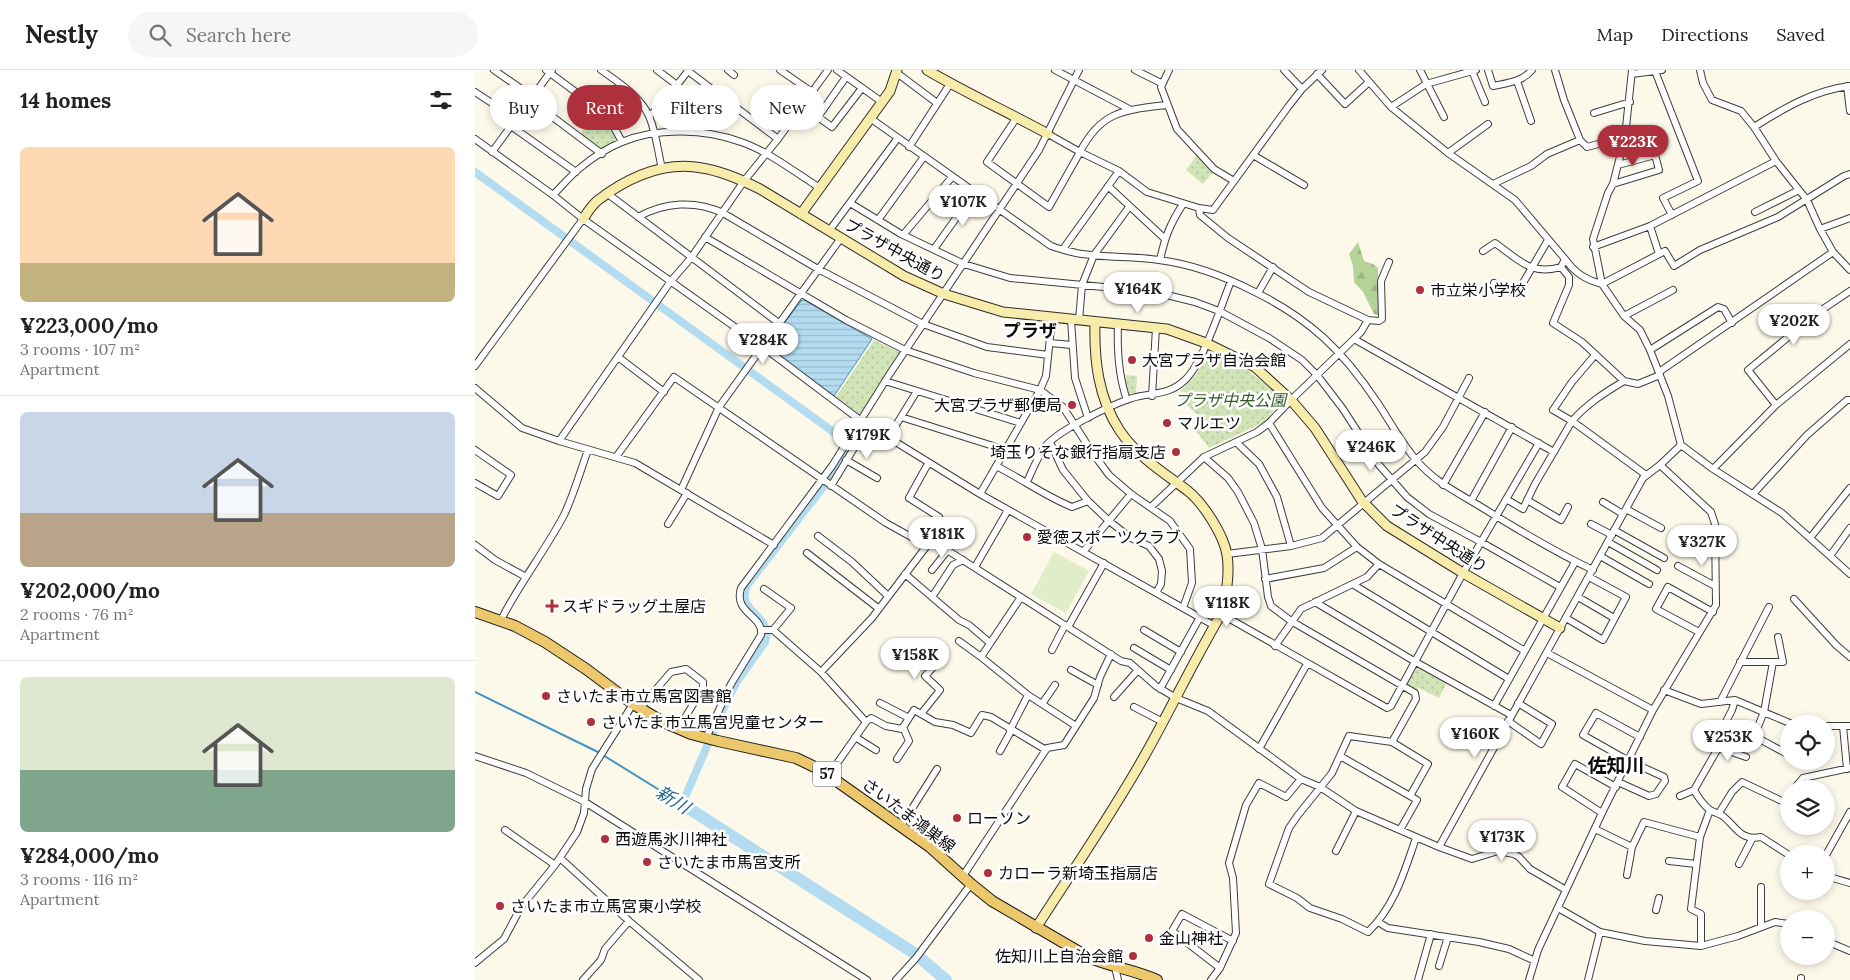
<!DOCTYPE html>
<meta charset="utf-8">
<style>
body{margin:0;font-family:Lora,"Noto Sans JP",serif;background:#f6f6f6;color:#222;height:100vh;display:flex;flex-direction:column;font-size:19px;white-space:nowrap}
*{box-sizing:border-box;margin:0}
p{font-size:16px;color:#767676}
.icon{flex:none;width:28px;height:28px;fill:none;stroke:currentColor;stroke-width:2;stroke-linecap:round;stroke-linejoin:round}
.map{position:relative;flex:1;overflow:hidden}
.drawer{display:flex;flex-direction:column;background:#fff;width:475px}
.drawer>*{flex:none}
.banner{position:absolute;left:15px;top:15px;width:475px;height:45px;display:flex;gap:10px}
.controls{position:absolute;left:1305px;top:645px;display:grid;gap:10px}
.controls a{display:grid;place-items:center;width:55px;height:55px;border-radius:50%;background:#fff;box-shadow:0 2px 8px #0003;font-size:25px}
.price{position:absolute;translate:-50% -42px;padding:0 11px;border-radius:18px;background:#fff;color:#222;font-size:16px;line-height:32px;filter:drop-shadow(0 1px 2px #0008)}
.price::after{content:'';position:absolute;left:50%;top:30px;width:15px;height:11px;margin-left:-8px;background:inherit;clip-path:polygon(0 0,100% 0,50% 100%)}
.price.selected{background:#ad303c;color:#fff}
ul{padding:0;list-style:none}
li{display:grid;align-content:center;gap:10px;height:265px;padding:0 20px}
li+li{border-top:1px solid #e0e0e0}
li span{display:grid;place-items:center;height:155px;border-radius:8px;color:#555}
li>.icon{margin-inline-start:auto}
span .icon{width:90px;height:90px;fill:#fffc;stroke-width:1}
li b{font-size:21px}
h2{display:flex;justify-content:space-between;align-items:center;height:60px;padding:0 20px;font-size:21px}
.pill{padding:0 18px;border-radius:22px;background:#fff;box-shadow:0 2px 8px #0003;font-size:18px;line-height:45px}
.pill.selected{background:#ad303c;color:#fff}
header{display:flex;align-items:center;gap:30px;box-sizing:border-box;height:70px;padding:0 25px;background:#fff;border-bottom:1px solid #e0e0e0}
header strong{font-size:24px}
nav{display:flex;gap:28px;margin-inline-start:auto;font-size:18px}
.search{width:350px;height:45px;background:#f6f6f6;display:flex;align-items:center;gap:12px;box-sizing:border-box;padding:0 18px;border-radius:28px;color:#767676;font-size:19px}
main{display:flex;flex:1;min-height:0}
.map>svg:first-child{display:block}
</style>
<header>
<strong>Nestly</strong>
<div class="search"><svg class="icon" aria-label="search" viewBox="0 0 24 24"><circle cx="10" cy="10" r="6"/><path d="M15 15l6 6"/></svg>Search here</div>
<nav><a>Map</a><a>Directions</a><a>Saved</a></nav>
</header>
<main>
<section class="drawer">
<h2>14 homes<svg class="icon" aria-label="filters" viewBox="0 0 24 24"><path d="M4 7h16M4 17h16"/><circle cx="9" cy="7" r="2"/><circle cx="15" cy="17" r="2"/></svg></h2>
<ul>
<li><span style="background:linear-gradient(#ffd9b3 75%,#c2b280 0)"><svg class="icon" aria-label="home" viewBox="0 0 24 24"><path d="M3 11l9-7 9 7M6 9v11h12V9"/></svg></span><div><b>¥223,000/mo</b><p>3 rooms · 107 m²</p><p>Apartment</p></div></li>
<li><span style="background:linear-gradient(#c9d6e8 65%,#b9a48a 0)"><svg class="icon" aria-label="home" viewBox="0 0 24 24"><path d="M3 11l9-7 9 7M6 9v11h12V9"/></svg></span><div><b>¥202,000/mo</b><p>2 rooms · 76 m²</p><p>Apartment</p></div></li>
<li><span style="background:linear-gradient(#dfe7d0 60%,#7fa58c 0)"><svg class="icon" aria-label="home" viewBox="0 0 24 24"><path d="M3 11l9-7 9 7M6 9v11h12V9"/></svg></span><div><b>¥284,000/mo</b><p>3 rooms · 116 m²</p><p>Apartment</p></div></li>
</ul>
</section>
<div class="map">
<svg width="1375" height="910" viewBox="0 0 1375 910">
<defs>
<pattern id="green-dots" width="8" height="8" patternUnits="userSpaceOnUse" patternTransform="scale(1.25)"><rect width="8" height="8" fill="#d1e4b8"/><path d="M2 2h.1M6 6h.1" fill="none" stroke="#b2c29d" stroke-width="1.8" stroke-linecap="round"/></pattern>
<pattern id="forest-firs" width="22" height="20" patternUnits="userSpaceOnUse" patternTransform="scale(1.25)"><rect width="22" height="20" fill="#b5d398"/><path d="M5 1l3.5 6h-7zM16 11l3.5 6h-7z" fill="#9ab482"/></pattern>
<pattern id="water-rules" width="6" height="5" patternUnits="userSpaceOnUse" patternTransform="scale(1.25)"><rect width="6" height="5" fill="#b4dcf0"/><path d="M0 2.5h6" fill="none" stroke="#9bc"/></pattern>
</defs>
<rect width="100%" height="100%" fill="#fdf9ea"/>
<path fill="url(#green-dots)" d="M 120,44 L 130,50 L 142,69 L 141,74 L 130,79 L 126,79 L 105,64 Z
M 723,84 L 738,102 L 728,114 L 711,100 Z
M 399,270 L 424,282 L 425,285 L 387,343 L 383,343 L 361,327 Z
M 732,280 L 775,302 L 809,328 L 790,352 L 734,378 L 718,357 L 727,350 L 702,325 L 722,304 Z
M 649,305 L 662,306 L 661,324 L 654,323 Z
M 943,596 L 972,613 L 964,628 L 944,618 L 941,620 L 933,615 L 932,612 Z"/>
<path fill="url(#forest-firs)" d="M 883,172 L 889,191 L 898,194 L 903,198 L 905,243 L 902,245 L 899,244 L 888,222 L 879,212 L 878,196 L 874,184 Z"/>
<path fill="#e1ecc9" d="M 579,482 L 614,501 L 591,543 L 556,524 Z"/>
<path fill="url(#water-rules)" stroke="#4193c0" d="M 329,230 L 397,269 L 359,326 L 293,278 L 293,275 L 326,231 Z"/>
<g fill="none" stroke-linecap="round" stroke-linejoin="round">
<path stroke="#4193c0" stroke-width="2" d="M 0,622 L 123,682 L 207,734"/>
<path stroke="#b4dcf0" stroke-width="8" d="M 0,102 L 375,374 L 352,412 L 273,514 C 258,543 299,543 290,572 L 261,613 L 250,635 L 207,734"/>
<path stroke="#b4dcf0" stroke-width="12" d="M 207,734 L 439,883
M 444,887 L 471,910"/>
<defs>
<path id="street" d="M 19,0 L 58,27
M 71,0 L 133,46 L 147,72
M 126,0 C 143,12 165,26 174,46 C 181,62 183,82 187,99
M 182,0 L 202,15
M 253,0 L 259,5
M 305,0 L 337,22
M 362,0 L 407,32
M 580,0 L 654,39
M 660,0 L 686,13
M 694,0 L 686,17 L 702,59 L 739,99 L 759,111
M 809,0 L 827,19
M 884,0 L 916,37 L 973,83 L 1040,130 L 1090,189 L 1086,197 L 1094,207 L 1094,215 L 1078,253 L 1107,272 L 1149,311 L 1163,314 L 1185,305
M 945,0 L 969,47
M 1013,0 L 1018,16 C 1032,13 1047,12 1057,0
M 1080,0 L 1089,30 L 1105,70
M 1157,0 L 1150,67 L 1138,114 L 1133,123 L 1118,169 L 1127,214 L 1149,246 L 1165,260 L 1175,280 L 1193,326 L 1206,375 L 1238,399 L 1307,443 L 1375,504
M 1225,0 L 1228,13 L 1237,30 L 1266,41 L 1279,57 L 1301,91 L 1332,130 L 1345,159 L 1358,182 L 1375,200
M 997,1 L 1010,32
M 1180,1 L 1223,111 L 1188,128 L 1197,145
M 422,3 L 462,33
M 842,4 L 870,34 L 894,12
M 1157,4 L 1187,0
M 371,7 L 343,47 L 357,57 L 387,18
M 1042,11 L 1056,51
M 1372,16 L 1375,41
M 0,22 L 41,49
M 55,30 L 127,84
M 916,37 L 951,14 L 1001,0
M 1119,43 L 1155,32
M 174,46 L 195,28 L 202,15 L 213,1 L 303,69
M 542,47 L 512,92 L 574,137 L 605,82 L 644,101 L 672,122 L 724,138 L 738,140 L 813,37 L 827,19 L 847,0
M 395,48 L 576,176 C 584,179 593,181 601,183 C 628,188 657,186 684,190 C 716,194 751,207 780,222 C 835,249 868,281 902,332 C 915,351 926,373 942,391 C 959,411 981,422 1003,435 C 1040,458 1078,481 1118,500
M 36,56 L 101,102
M 1279,57 C 1309,38 1340,20 1375,16
M 211,61 L 238,22
M 573,64 L 605,82 C 626,41 649,40 692,35
M 0,69 L 78,125 L 108,149 L 288,277 L 385,350 L 505,424 L 740,556
M 434,77 L 475,14
M 17,82 L 77,0
M 973,83 L 1013,54
M 778,85 L 829,115
M 1018,114 L 1056,96 L 1072,84 L 1105,70 L 1112,77 L 1150,67
M 1138,114 L 1184,100 L 1180,85 L 1143,95
M 633,116 L 689,168
M 133,124 L 305,254
M 78,125 C 87,116 95,106 105,98 C 117,88 132,78 147,72 C 182,57 231,59 266,72 C 293,81 321,103 345,118
M 375,133 L 426,164 L 489,194 L 535,208 L 680,222 L 720,232 L 744,241 L 794,268 L 827,290 L 842,305 L 868,339 L 904,395 L 932,427 L 954,444 L 1006,472 L 1085,517
M 724,138 L 725,145 L 753,168 L 834,222 L 893,250 L 904,251 L 907,249 L 906,211 L 914,192
M 1280,142 L 1324,120
M 163,147 C 190,132 220,130 248,143 L 343,199 L 448,254 L 512,277 L 573,285
M 403,150 L 448,88
M 1175,156 L 1184,184
M 1345,159 L 1375,148
M 354,161 L 422,69
M 428,165 L 477,107
M 230,167 L 371,250 L 430,280 L 499,303 L 565,320 L 588,337 L 617,382 L 634,405 L 656,424 L 695,451 L 715,479 L 717,513 L 708,538
M 1118,177 L 1175,156 L 1301,91
M 459,179 L 499,123
M 588,179 L 644,101
M 1008,181 L 1020,173 C 1044,190 1056,206 1086,197
M 1090,189 C 1100,203 1111,210 1127,214 L 1190,181 L 1199,196 L 1225,180 L 1303,147 L 1369,106 L 1375,104
M 685,190 C 690,167 695,154 708,134
M 1019,213 L 1041,225 L 1073,170
M 783,223 L 798,197
M 1149,246 L 1198,220
M 596,250 L 600,308 L 613,348
M 604,250 L 607,215 L 619,185 L 654,137
M 643,254 C 642,280 643,305 652,330
M 879,269 L 1079,382
M 575,273 L 597,275
M 1175,280 L 1243,237 L 1249,239 L 1257,253
M 1120,285 L 1097,312 L 1078,340 L 1097,351 C 1112,334 1129,323 1149,311
M 143,287 L 189,322
M 0,296 L 108,149
M 1184,302 L 1358,182
M 410,311 L 546,353
M 0,318 L 47,358 L 84,371 L 160,393 L 299,475
M 677,326 L 681,258
M 1301,335 L 1273,300 L 1345,241 L 1375,221
M 426,347 L 531,380
M 794,353 L 847,438 L 882,477 L 904,494 L 1050,581
M 413,368 L 442,321
M 84,371 L 196,211 L 216,188 L 269,111 L 303,69 L 353,0
M 575,372 L 588,400 L 613,431 L 634,451 L 656,468 L 674,476 L 684,489 L 687,501 L 686,514 L 681,523
M 761,372 L 784,394 L 802,427 L 816,476
M 0,380 L 36,405 L 23,426 L 0,413
M 141,387 L 199,307 L 411,453 L 447,473 L 461,473 L 646,591 L 655,593 L 681,616 L 701,628 L 733,641 L 826,709 L 845,717 L 881,741 L 964,777 L 1168,408 L 1185,395 L 1206,375
M 729,387 L 753,408 L 763,422 L 779,453 L 787,479 L 793,527 L 796,536 L 816,551 L 940,623 L 941,629 L 917,672 L 874,666 L 857,703 L 823,745 L 814,758 L 794,814 L 822,828 L 835,838 L 867,849 L 893,862 C 920,836 929,802 941,768
M 371,390 L 402,408
M 454,393 L 450,399 L 434,428 L 464,447
M 521,396 C 547,409 570,426 597,437 L 613,431
M 1238,399 L 1301,335 L 1375,274
M 552,412 C 557,401 562,388 569,378 C 581,361 636,335 657,328 C 678,322 693,326 710,310 C 728,293 746,236 756,211
M 968,415 L 1010,342
M 356,416 L 393,355
M 206,420 L 244,337 L 366,168
M 1279,423 L 1332,365 L 1372,330 L 1375,330
M 505,424 L 565,320 L 571,306 L 577,248
M 1031,429 L 1048,439 L 1060,414 L 1097,351 L 1171,405
M 1052,430 L 1086,450 L 1093,437
M 996,431 L 1037,357
M 1128,432 L 1148,444
M 676,437 L 729,387 L 782,362 L 794,353 L 816,330 L 879,269 L 886,262 L 893,250
M 1151,439 L 1186,458
M 193,454 L 212,423
M 1116,454 L 1137,465
M 1139,460 L 1189,488
M 343,466 L 377,492 L 412,525
M 1335,468 L 1375,418
M 1133,472 L 1182,500
M 0,475 L 20,490 L 51,507
M 608,482 L 656,424
M 332,483 L 403,538
M 752,484 L 816,476 L 847,468 L 950,382 L 968,357 L 994,308
M 1125,486 L 1174,514
M 1355,486 L 1375,458
M 1203,496 L 1240,516
M 500,497 L 533,440
M 457,500 L 473,480
M 430,504 L 484,550 L 494,555 L 515,573
M 790,509 L 849,498 L 882,477
M 879,515 L 1034,609
M 289,519 L 316,538 L 298,560
M 457,527 L 478,495 L 488,490
M 546,527 L 506,587 L 553,625 L 601,656
M 1103,527 L 1139,548
M 1319,529 L 1361,575 L 1375,587
M 840,532 L 939,591 L 1036,645
M 746,544 L 912,638 L 916,636 L 988,503 L 1064,373
M 1091,548 L 1128,570 L 1151,527 L 1114,507
M 26,550 C 44,514 70,481 89,445 C 99,424 105,402 113,380
M 593,557 L 629,493
M 287,560 L 298,560 L 346,602 L 391,652 L 354,705
M 669,560 L 706,582
M 1224,562 L 1181,539 L 1193,517 L 1238,542
M 484,571 L 506,587
M 800,576 L 826,539 L 892,507 L 904,494
M 659,578 L 696,600
M 577,580 L 590,555
M 1072,583 L 1178,640
M 1265,592 L 1298,592 L 1289,642 L 1279,666 L 1314,685
M 1298,592 L 1308,592 L 1303,567
M 596,600 L 623,615
M 346,602 L 397,548 L 454,473
M 685,619 L 725,547
M 1189,620 L 1226,634 L 1260,630 L 1317,654
M 639,627 L 663,600
M 1245,632 L 1294,537
M 405,633 L 434,648
M 567,634 L 580,615
M 1019,636 L 1100,492
M 659,637 L 688,652
M 165,638 L 196,602 L 211,599 L 228,612 L 228,618 L 203,659
M 446,644 L 465,620 L 450,606 L 466,589
M 1033,651 L 1066,674 L 1077,654 L 1043,633
M 391,652 L 396,648 L 411,656 L 427,659 L 439,640 L 460,652 L 478,655 L 496,663 L 507,645 L 516,647 L 571,680
M 1351,656 L 1375,656
M 1368,656 L 1372,699
M 535,660 L 553,625
M 380,667 L 401,680
M 231,668 L 256,614 L 286,565 C 289,545 258,544 266,518 L 357,396 L 414,305 L 564,80 L 604,0
M 1242,677 L 1271,687
M 784,679 L 832,594
M 525,681 L 536,661
M 0,686 L 51,703 L 110,732 L 392,910
M 865,686 L 935,726 L 953,694 L 917,672
M 422,689 L 434,671 L 428,657
M 1143,712 L 1174,726 L 1181,724 L 1190,711 L 1189,707 L 1154,691 L 1108,665 L 1121,643 L 1165,667
M 1319,719 L 1328,708 L 1375,698
M 1219,720 C 1223,727 1228,735 1235,740 C 1239,743 1245,743 1249,747 C 1262,758 1266,771 1286,767 L 1314,785
M 1205,726 L 1219,720 L 1242,680 L 1244,665 L 1257,640 L 1260,630
M 1127,743 L 1087,717 L 1100,694 L 1141,717
M 1244,743 L 1257,722 L 1267,712 L 1309,732 L 1314,726
M 426,756 L 462,699
M 1120,759 L 1157,777
M 30,760 L 80,795
M 925,760 L 942,730 L 935,726
M 964,777 L 997,789 L 1023,781 L 1039,784 L 1044,787 L 1055,799 L 1091,820
M 861,781 L 881,741
M 1351,785 L 1375,742
M 85,788 L 154,851 L 224,910
M 1194,791 L 1221,794
M 1264,794 L 1277,769
M 1152,805 L 1157,777 L 1169,752 L 1225,767
M 488,806 L 572,678 L 589,675 L 619,628 L 625,607 L 636,584
M 1351,806 L 1375,813
M 1286,817 L 1286,857
M 1083,838 L 1125,862 L 1170,871 L 1226,876 L 1263,866 L 1300,852 L 1314,854
M 1181,840 L 1184,828
M 903,852 L 913,858 L 1004,872 L 1034,879 L 1060,891
M 1351,871 L 1375,881
M 1226,876 L 1226,844 L 1216,839 L 1225,767 L 1235,740
M 0,893 L 29,869 L 46,837 L 80,795 L 102,762 L 109,743 L 111,719 L 117,699 L 158,634
M 964,896 L 973,867
M 640,897 L 643,910
M 745,898 L 697,861 L 707,844 L 758,871
M 108,910 L 126,890 L 130,879 L 154,851
M 421,910 L 441,888 L 496,814
M 736,910 L 745,898 L 761,863 L 758,808 L 754,793 L 771,735 L 784,713 L 811,727 L 826,709
M 943,910 L 956,864
M 1054,910 L 1063,880 L 1127,743 L 1178,640 L 1241,535 L 1240,454 L 1236,442 L 1185,395
M 1113,910 L 1125,862
M 1326,910 L 1326,908"/>
<path id="secondary" d="M 452,0 C 491,23 533,42 573,64
M 326,144 L 415,21 L 422,0
M 108,149 C 112,143 117,135 122,131 C 152,108 189,91 227,98 C 246,101 267,110 285,119 L 429,206 L 469,224 L 528,242 L 692,259 L 731,273 L 780,297 L 816,330 L 840,358 L 887,431 L 912,456 L 988,503 L 1085,558
M 561,858 C 598,800 637,744 670,685 C 697,637 720,588 748,541 C 751,523 755,503 752,485 C 749,465 728,433 713,421 C 689,403 662,386 645,361 C 623,328 619,290 620,252"/>
<path id="primary" d="M 0,542 L 40,556 L 70,572 L 111,599 L 158,634 L 188,652 L 216,664 L 243,671 L 321,688 L 346,700 L 455,777 L 496,814 L 517,831 L 613,887 C 636,897 660,900 682,910"/>
</defs>
<use href="#street" stroke="#3e3e3e" stroke-width="8"/>
<use href="#secondary" stroke="#2d2d2d" stroke-width="11"/>
<use href="#primary" stroke="#1c1c1c" stroke-width="12"/>
<use href="#street" stroke="#fff" stroke-width="6"/>
<use href="#secondary" stroke="#f8ecab" stroke-width="9"/>
<use href="#primary" stroke="#ecc76b" stroke-width="10"/>
</g>
<g fill="#ad303c" stroke="#fff" stroke-width="2">
<circle cx="945" cy="220" r="5"/>
<circle cx="657" cy="290" r="5"/>
<circle cx="597" cy="335" r="5"/>
<circle cx="692" cy="353" r="5"/>
<circle cx="701" cy="382" r="5"/>
<circle cx="552" cy="467" r="5"/>
<path d="M74.5 528.5h5v5h5v5h-5v5h-5v-5h-5v-5h5z"/>
<circle cx="71" cy="626" r="5"/>
<circle cx="116" cy="652" r="5"/>
<circle cx="482" cy="748" r="5"/>
<circle cx="130" cy="769" r="5"/>
<circle cx="172" cy="792" r="5"/>
<circle cx="513" cy="803" r="5"/>
<circle cx="25" cy="836" r="5"/>
<circle cx="674" cy="868" r="5"/>
<circle cx="658" cy="886" r="5"/>
</g>
<g text-anchor="middle" stroke-width="5" stroke-linejoin="round" paint-order="stroke">
<rect fill="#fff" stroke="#545454" stroke-width="1" x="338" y="691.5" width="28" height="25" rx="4"/>
<g font-size="15" font-weight="bold" fill="#0b0b0b">
<text x="352" y="709">57</text>
</g>
<g font-size="16" fill="#0b0b0b" stroke="#fff">
<text transform="translate(420 180) rotate(29)" y="6">プラザ中央通り</text>
<text transform="translate(964 468) rotate(33)" y="6">プラザ中央通り</text>
<text transform="translate(434 745) rotate(37)" y="6">さいたま鴻巣線</text>
</g>
<g font-size="16" fill="#0b0b0b" stroke="#fff" text-anchor="start">
<text x="955" y="226">市立栄小学校</text>
<text x="667" y="296">大宮プラザ自治会館</text>
<text x="587" y="341" text-anchor="end">大宮プラザ郵便局</text>
<text x="702" y="359">マルエツ</text>
<text x="691" y="388" text-anchor="end">埼玉りそな銀行指扇支店</text>
<text x="562" y="473">愛徳スポーツクラブ</text>
<text x="87" y="542">スギドラッグ土屋店</text>
<text x="81" y="632">さいたま市立馬宮図書館</text>
<text x="126" y="658">さいたま市立馬宮児童センター</text>
<text x="492" y="754">ローソン</text>
<text x="140" y="775">西遊馬氷川神社</text>
<text x="182" y="798">さいたま市馬宮支所</text>
<text x="523" y="809">カローラ新埼玉指扇店</text>
<text x="35" y="842">さいたま市立馬宮東小学校</text>
<text x="684" y="874">金山神社</text>
<text x="648" y="892" text-anchor="end">佐知川上自治会館</text>
</g>
<g font-size="16" font-style="italic" fill="#305c22" stroke="#fff">
<text x="755" y="336">プラザ中央公園</text>
</g>
<g font-size="18" font-weight="bold" fill="#0b0b0b" stroke="#fff">
<text x="555" y="267">プラザ</text>
</g>
<g font-size="18" font-style="italic" fill="#206490" stroke="#fff">
<text transform="translate(198 730) rotate(32)" y="6">新川</text>
</g>
<g font-size="19" font-weight="bold" fill="#0b0b0b" stroke="#fff">
<text x="1141" y="702">佐知川</text>
</g>
</g>
</svg>
<div class="controls">
<a><svg class="icon" aria-label="locate" viewBox="0 0 24 24"><circle cx="12" cy="12" r="6"/><path d="M12 2v4M12 18v4M2 12h4M18 12h4"/></svg></a>
<a><svg class="icon" aria-label="layers" viewBox="0 0 24 24"><path d="M12 4l9 5-9 5-9-5zM3 14l9 5 9-5"/></svg></a>
<a>+</a>
<a>−</a>
</div>
<b class="price selected" style="left:1158px;top:97px">¥223K</b>
<b class="price" style="left:488px;top:157px">¥107K</b>
<b class="price" style="left:663px;top:244px">¥164K</b>
<b class="price" style="left:1319px;top:276px">¥202K</b>
<b class="price" style="left:288px;top:295px">¥284K</b>
<b class="price" style="left:392px;top:390px">¥179K</b>
<b class="price" style="left:896px;top:402px">¥246K</b>
<b class="price" style="left:467px;top:489px">¥181K</b>
<b class="price" style="left:1227px;top:497px">¥327K</b>
<b class="price" style="left:752px;top:558px">¥118K</b>
<b class="price" style="left:440px;top:610px">¥158K</b>
<b class="price" style="left:1000px;top:689px">¥160K</b>
<b class="price" style="left:1253px;top:692px">¥253K</b>
<b class="price" style="left:1027px;top:792px">¥173K</b>
<div class="banner">
<a class="pill">Buy</a>
<a class="pill selected">Rent</a>
<a class="pill">Filters</a>
<a class="pill">New</a>
</div>
</div>
</main>
